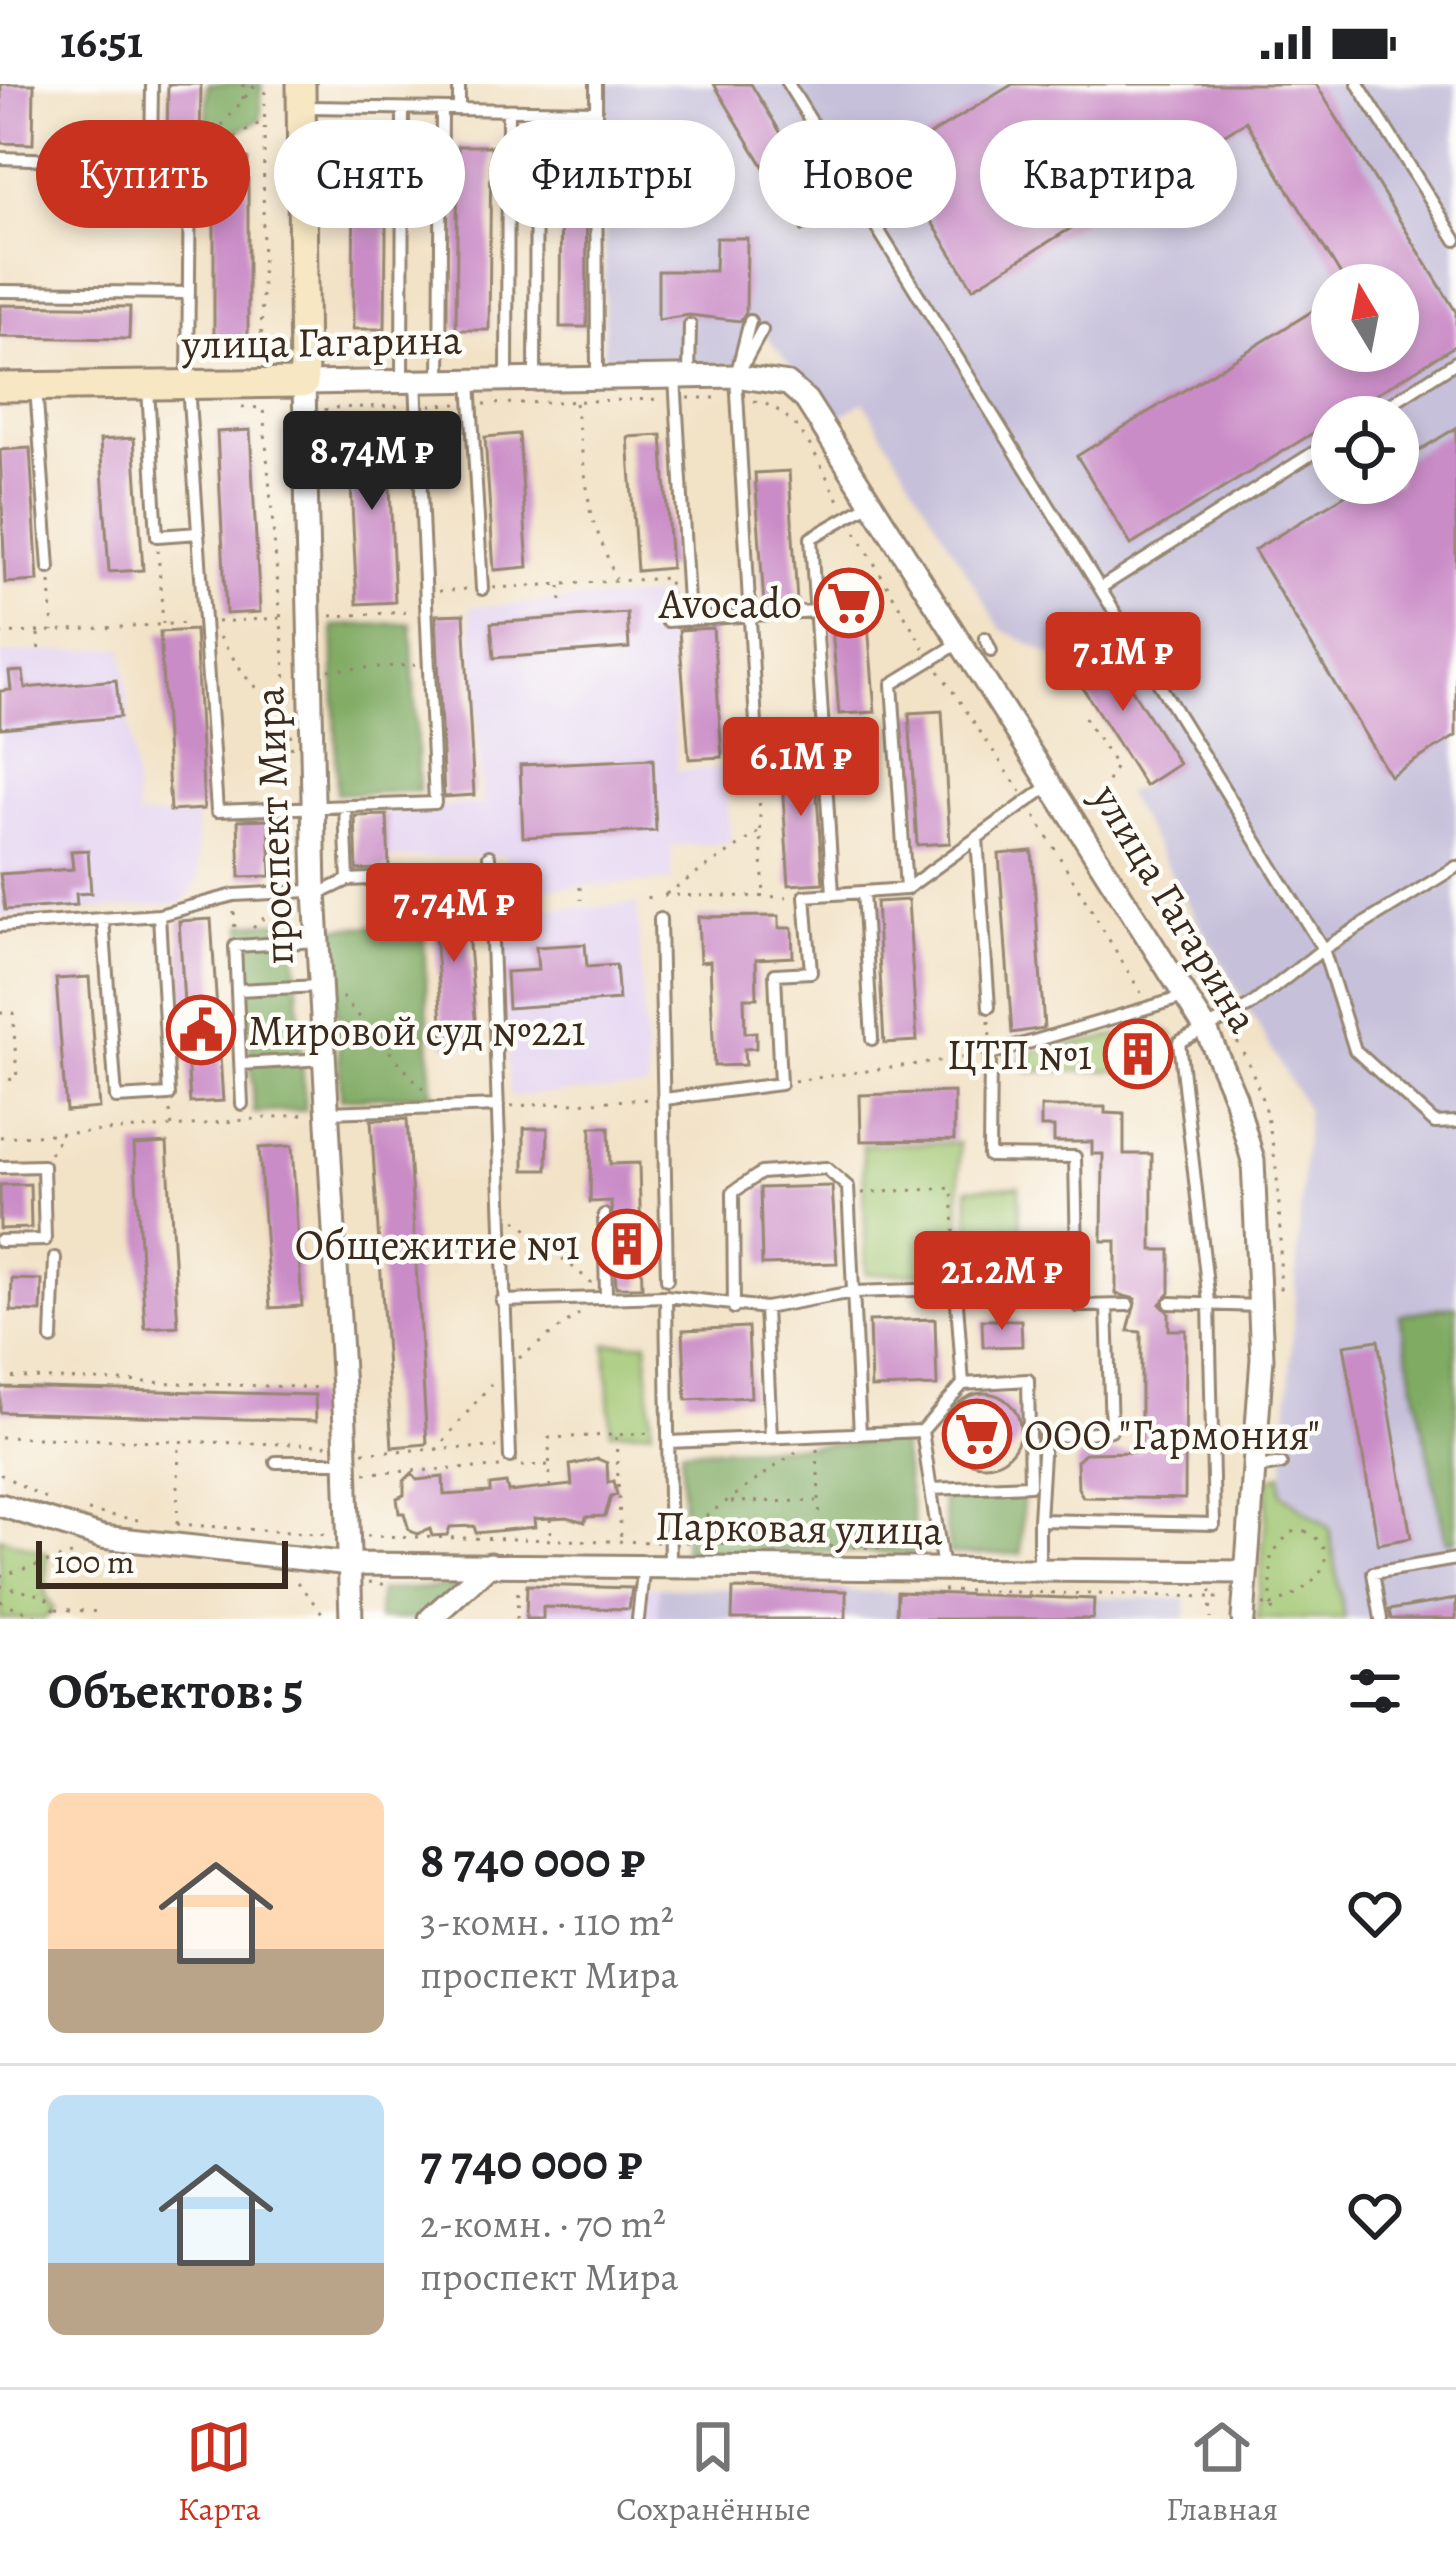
<!DOCTYPE html>
<html lang="ru">
<meta charset="utf-8">
<style>
body{margin:0;font-family:Alegreya,serif;background:#f6f6f6;color:#202124;height:100vh;display:flex;flex-direction:column;font-size:45px;white-space:nowrap}
*{box-sizing:border-box;margin:0}
p{font-size:39px;color:#757577}
.icon{flex:none;width:66px;height:66px;fill:none;stroke:currentColor;stroke-width:2;stroke-linecap:round;stroke-linejoin:round}
.map{position:relative;height:1535px;overflow:hidden}
.sheet{display:flex;flex-direction:column;background:#fff;flex:1}
.sheet>*{flex:none}
.top-card{position:absolute;left:36px;top:36px;width:1386px;height:108px;display:flex;gap:24px}
.needle{width:78px;rotate:350deg}
.buttons{position:absolute;left:1311px;top:180px;display:grid;gap:24px}
.buttons a{display:grid;place-items:center;width:108px;height:108px;border-radius:50%;background:#fff;box-shadow:0 6px 18px #0003;font-size:60px}
.scale{position:absolute;left:36px;bottom:30px;width:252px;box-sizing:border-box;padding-left:12px;border:6px solid #3b2a1e;border-top:0;font-size:33px;line-height:42px;white-space:nowrap;color:#3b2a1e;-webkit-text-stroke:9px #fdfcf7;paint-order:stroke}
.price{position:absolute;translate:-50% -102px;padding:0 27px;border-radius:12px;background:#c8321e;color:#fff;font-size:39px;line-height:78px;filter:drop-shadow(0 3px 6px #0008)}
.price::after{content:'';position:absolute;left:50%;top:72px;width:36px;height:27px;margin-left:-18px;background:inherit;clip-path:polygon(0 0,100% 0,50% 100%)}
.price.current{background:#222;color:#fff}
ul{padding:0;list-style:none}
li{display:flex;align-items:center;gap:36px;height:300px;padding:0 48px}
li+li{border-top:3px solid #e0e0e0}
li span{display:grid;place-items:center;flex:none;width:336px;height:240px;border-radius:18px;color:#555}
li>.icon{margin-inline-start:auto}
span .icon{width:144px;height:144px;fill:#fffc;stroke-width:1}
li b{font-size:51px}
h2{display:flex;justify-content:space-between;align-items:center;height:144px;padding:0 48px;font-size:51px}
.pill{padding:0 42px;border-radius:54px;background:#fff;box-shadow:0 6px 18px #0003;font-size:42px;line-height:108px}
.pill.current{background:#c8321e;color:#fff}
.status{display:flex;justify-content:space-between;align-items:center;height:84px;padding:0 60px;background:#fff;direction:ltr}
.status svg{height:33px;fill:currentColor}
.tab-bar{display:flex;justify-content:space-around;align-items:center;height:168px;border-top:3px solid #e0e0e0;background:#fff;font-size:33px;color:#757577}
.tab-bar a{display:grid;justify-items:center;gap:6px}
.tab-bar .current{color:#c8321e}
.map>svg:first-child{display:block}
</style>
<div class="status"><b>16:51</b><svg viewBox="0 0 49 12"><path d="M0 12V9h3v3zM5 12V6h3v6zM10 12V3h3v9zM15 12V0h3v12zM26 1h20v11H26zM47 4h2v5h-2z"/></svg></div>
<div class="map">
<svg width="1456" height="1535" viewBox="0 0 1456 1535">
<rect width="100%" height="100%" fill="#fdfcf7"/>
<filter id="ink" filterUnits="userSpaceOnUse"><feTurbulence type="fractalNoise" baseFrequency=".00833" numOctaves="2"/><feDisplacementMap in="SourceGraphic" scale="24" xChannelSelector="R" yChannelSelector="G"/><feConvolveMatrix kernelMatrix="1 2 1 2 8 2 1 2 1" color-interpolation-filters="sRGB"/></filter>
<filter id="wash" filterUnits="userSpaceOnUse"><feTurbulence type="fractalNoise" baseFrequency=".004" numOctaves="4" result="noise"/><feDisplacementMap in="SourceGraphic" scale="48" xChannelSelector="R" yChannelSelector="G"/><feGaussianBlur stdDeviation="2.7" result="paint"/><feColorMatrix in="noise" values="0 0 0 0 0 0 0 0 0 0 0 0 0 0 0 0 0 1.4 0 .05"/><feComposite in="paint" operator="in"/></filter>
<g filter="url(#wash)">
<rect width="100%" height="100%" fill="#f2e2c6"/>
<path fill="#e3d3f2" d="M 666,511 L 677,687 L 725,684 L 731,759 L 672,762 L 672,797 L 507,807 L 505,771 L 388,775 L 386,725 L 482,720 L 470,523 Z
M 123,564 L 138,733 L 196,732 L 198,797 L 182,819 L 0,833 L 0,570 Z
M 637,820 L 648,1004 L 510,1012 L 499,828 Z
M 527,1501 L 659,1503 L 658,1535 L 526,1535 Z"/>
<path fill="#c6c0da" fill-rule="evenodd" d="M 606,0 L 1456,0 L 1456,1535 L 1344,1535 L 1329,1444 L 1282,1410 L 1307,1027 L 1125,709 L 1144,701 L 1067,579 L 1001,545 L 864,318 L 834,336 L 755,238 L 741,281 L 604,281 ZM 1332,201 L 1398,201 L 1398,267 L 1332,267 ZM 1332,333 L 1398,333 L 1398,399 L 1332,399 Z
M 659,1503 L 1186,1515 L 1186,1535 L 658,1535 Z"/>
<path fill="#a0c671" stroke="#6e7848" stroke-width="3" d="M 1159,944 L 1173,951 L 1175,979 L 1167,987 L 1029,987 L 1019,980 L 1024,969 Z
M 959,1059 L 961,1188 L 866,1190 L 863,1061 Z
M 1019,1102 L 1022,1189 L 972,1191 L 968,1104 Z
M 647,1258 L 652,1346 L 611,1348 L 606,1260 Z
M 1281,1390 L 1282,1410 L 1329,1444 L 1344,1535 L 1257,1535 L 1269,1396 Z
M 0,1453 L 47,1469 L 46,1512 L 54,1525 L 44,1535 L 0,1535 Z"/>
<path fill="#80ab63" stroke="#5e6a40" stroke-width="3" d="M 207,0 L 261,0 L 261,35 L 207,63 Z
M 411,539 L 419,707 L 337,710 L 333,542 Z
M 294,837 L 305,1026 L 254,1029 L 243,840 Z
M 423,840 L 432,1010 L 341,1015 L 333,844 Z
M 1456,1221 L 1456,1456 L 1446,1457 L 1400,1231 Z
M 901,1358 L 918,1469 L 684,1467 L 681,1366 Z
M 1023,1410 L 1021,1470 L 950,1470 L 942,1414 Z
M 460,1502 L 425,1535 L 378,1535 L 379,1507 Z"/>
<g id="blocks">
<path fill="#ca8cc7" d="M 1,0 L 34,0 L 33,60 L 1,59 Z
M 168,0 L 201,0 L 200,61 L 167,61 Z
M 714,0 L 751,0 L 830,130 L 802,147 Z
M 1013,0 L 1316,0 L 1456,228 L 1456,261 L 1131,461 L 1077,372 L 1332,215 L 1332,267 L 1398,267 L 1398,201 L 1347,201 L 1246,37 L 973,204 L 892,74 Z
M 561,58 L 586,59 L 587,243 L 560,243 Z
M 354,60 L 387,61 L 385,245 L 353,245 Z
M 458,62 L 491,62 L 489,246 L 456,246 Z
M 214,74 L 248,74 L 248,257 L 214,257 Z
M 716,154 L 747,154 L 746,228 L 740,237 L 689,231 L 658,236 L 658,187 L 715,187 Z
M 0,221 L 130,223 L 129,255 L 0,253 Z
M 387,338 L 395,518 L 357,520 L 348,340 Z
M 1456,344 L 1456,652 L 1390,692 L 1254,466 L 1365,399 L 1398,399 L 1398,379 Z
M 250,346 L 260,528 L 226,530 L 217,348 Z
M 519,350 L 528,483 L 494,486 L 485,353 Z
M 662,351 L 671,484 L 637,487 L 628,353 Z
M 134,354 L 143,486 L 109,488 L 100,356 Z
M 30,364 L 38,497 L 5,499 L 0,366 Z
M 789,387 L 797,518 L 764,521 L 755,389 Z
M 864,489 L 875,628 L 839,630 L 828,492 Z
M 627,529 L 629,564 L 494,574 L 491,539 Z
M 464,530 L 474,711 L 444,713 L 436,531 Z
M 713,544 L 722,673 L 689,675 L 679,546 Z
M 195,546 L 204,725 L 170,727 L 160,548 Z
M 1101,557 L 1179,680 L 1145,702 L 1067,579 Z
M 23,587 L 25,604 L 116,596 L 120,633 L 0,644 L 0,607 L 11,606 L 9,588 Z
M 942,627 L 950,759 L 917,761 L 909,629 Z
M 814,668 L 823,799 L 789,801 L 780,670 Z
M 653,675 L 656,747 L 523,753 L 520,681 Z
M 387,731 L 389,784 L 357,786 L 355,732 Z
M 269,735 L 271,792 L 240,793 L 238,736 Z
M 88,766 L 91,809 L 76,810 L 77,821 L 5,826 L 0,790 L 73,785 L 71,767 Z
M 1032,767 L 1044,944 L 1012,949 L 999,770 Z
M 464,801 L 477,958 L 444,961 L 431,802 Z
M 908,816 L 917,957 L 884,959 L 876,818 Z
M 779,832 L 779,844 L 792,844 L 793,873 L 756,875 L 757,914 L 744,914 L 745,949 L 756,948 L 756,964 L 744,965 L 745,981 L 714,982 L 710,877 L 700,878 L 698,833 Z
M 211,835 L 223,1017 L 190,1019 L 179,837 Z
M 585,860 L 587,883 L 616,881 L 619,916 L 508,924 L 506,888 L 538,886 L 536,863 Z
M 89,893 L 99,1024 L 66,1027 L 56,895 Z
M 1153,955 L 1154,984 L 1123,986 L 1121,956 Z
M 954,1008 L 954,1056 L 861,1057 L 860,1011 Z
M 1041,1023 L 1105,1023 L 1105,1029 L 1124,1030 L 1124,1070 L 1152,1070 L 1152,1166 L 1170,1166 L 1170,1209 L 1160,1220 L 1169,1229 L 1169,1246 L 1186,1246 L 1185,1415 L 1083,1413 L 1078,1404 L 1077,1377 L 1085,1369 L 1141,1368 L 1141,1248 L 1128,1247 L 1136,1215 L 1116,1210 L 1116,1157 L 1102,1157 L 1103,1070 L 1092,1070 L 1092,1058 L 1054,1058 L 1054,1043 L 1041,1043 Z
M 407,1035 L 427,1360 L 392,1363 L 371,1036 Z
M 591,1043 L 609,1043 L 610,1080 L 639,1079 L 642,1203 L 616,1203 L 611,1117 L 590,1118 Z
M 524,1044 L 548,1044 L 547,1086 L 524,1086 Z
M 167,1059 L 178,1242 L 145,1244 L 134,1061 Z
M 292,1062 L 302,1222 L 270,1224 L 259,1064 Z
M 30,1100 L 31,1144 L 0,1145 L 0,1101 Z
M 832,1102 L 837,1179 L 762,1181 L 760,1104 Z
M 12,1195 L 42,1196 L 41,1228 L 11,1227 Z
M 935,1235 L 937,1302 L 871,1304 L 869,1237 Z
M 982,1236 L 1021,1236 L 1022,1262 L 983,1263 Z
M 748,1243 L 751,1313 L 686,1316 L 683,1246 Z
M 1378,1256 L 1411,1454 L 1378,1460 L 1344,1261 Z
M 0,1303 L 315,1311 L 316,1337 L 0,1328 Z
M948 1345a36 36 0 1 1 72 0a36 36 0 1 1-72 0Z
M 598,1375 L 607,1379 L 608,1399 L 614,1397 L 617,1411 L 611,1412 L 605,1432 L 586,1433 L 585,1438 L 567,1433 L 534,1435 L 535,1443 L 476,1449 L 474,1442 L 450,1443 L 447,1451 L 432,1452 L 430,1445 L 417,1450 L 409,1446 L 404,1429 L 399,1429 L 397,1414 L 404,1411 L 404,1397 L 412,1389 L 417,1396 L 443,1393 L 444,1411 L 490,1408 L 490,1401 L 506,1399 L 508,1408 L 572,1401 L 570,1381 Z
M 527,1501 L 632,1504 L 629,1525 L 543,1523 L 543,1535 L 526,1535 Z
M 733,1505 L 846,1507 L 846,1535 L 732,1535 Z
M 897,1508 L 1094,1515 L 1093,1535 L 896,1535 Z
M 1456,1515 L 1456,1535 L 1391,1535 L 1389,1526 Z"/>
</g>
</g>
<g filter="url(#ink)">
<use href="#blocks" fill-opacity="0" stroke="#968672" stroke-width="3"/>
<g fill="none" stroke-linecap="round" stroke-linejoin="round">
<defs>
<path id="lane" d="M 459,0 L 459,25
M 596,0 L 597,294
M 788,0 L 1323,865 L 1355,966 L 1435,1039 L 1456,1038
M 1358,0 L 1456,156
M 305,23 L 596,27
M 0,74 L 190,80 L 188,301 L 217,727 L 435,719 L 416,297
M 151,79 L 152,0
M 0,207 L 189,209
M 750,237 L 736,292 L 757,657
M 744,279 L 762,246
M 689,291 L 690,241
M 675,293 L 689,536
M 535,295 L 536,26
M 470,296 L 482,505
M 507,296 L 508,26
M 402,297 L 403,25
M 440,297 L 442,25
M 36,303 L 49,484
M 148,305 L 157,452 L 199,449
M 1370,333 L 1456,278
M 1100,504 L 1332,357
M 667,537 L 815,527
M 985,554 L 991,567
M 345,722 L 348,796
M 977,754 L 989,923
M 489,772 L 510,1373
M 502,789 L 504,828
M 906,805 L 892,600 L 959,559
M 863,808 L 872,955
M 833,810 L 811,454 L 872,419
M 103,835 L 116,1014 L 169,1011 L 159,831
M 660,835 L 667,1195
M 0,842 L 159,831 L 234,811 L 327,806 L 348,796 L 507,789
M 237,906 L 320,902
M 241,980 L 324,975
M 665,1015 L 780,1000 L 775,890 L 811,888 L 805,812 L 906,805 L 1049,702
M 242,1020 L 235,862 L 317,857
M 328,1028 L 498,1022
M 0,1083 L 43,1082 L 45,1156 L 0,1157
M 604,1131 L 606,1211
M 666,1212 L 670,1479
M 502,1217 L 666,1212 L 765,1224 L 853,1208 L 1012,1203
M 1170,1219 L 1259,1222
M 1128,1221 L 1078,1222 L 1075,1073 L 989,1072 L 990,970 L 1184,913
M 734,1224 L 733,1108 L 761,1089 L 826,1084 L 848,1103 L 860,1350
M 765,1224 L 771,1353
M 52,1255 L 55,1174
M 922,1347 L 943,1485
M 669,1358 L 922,1347 L 963,1300 L 956,1205
M 276,1378 L 347,1378
M 1257,1384 L 1281,1380
M 931,1405 L 1030,1401 L 1028,1296 L 963,1300
M 1039,1436 L 1044,1354 L 1111,1346 L 1107,1222
M 1039,1486 L 1039,1436 L 1214,1440 L 1209,1218 L 1179,958 L 1250,922 L 1323,865 L 1456,783
M 638,1535 L 644,1479
M 1381,1535 L 1373,1489 L 1456,1475"/>
<path id="street" d="M 0,1421 L 102,1453 L 350,1480 L 1246,1488
M 351,1535 L 345,1342 L 315,807 L 304,299 L 736,292 L 788,300 L 806,316 L 1206,945 L 1235,1013 L 1253,1077 L 1262,1274 L 1243,1535
M 430,1535 L 490,1480"/>
<path id="secondary" d="M 0,303 L 304,299 L 301,0"/>
</defs>
<use href="#lane" stroke="#968672" stroke-width="16"/>
<use href="#street" stroke="#968672" stroke-width="27"/>
<use href="#secondary" stroke="#968672" stroke-width="33"/>
<path stroke="#968672" stroke-width="3" stroke-dasharray="3 9" stroke-linecap="butt" d="M 243,0 L 243,16
M 199,69 L 256,0
M 204,72 L 263,37
M 261,274 L 265,0
M 688,314 L 721,314
M 754,317 C 802,326 817,378 840,418
M 575,319 L 591,432 L 616,495
M 484,320 L 661,315
M 430,321 L 457,320
M 242,323 L 263,324 L 292,669
M 325,339 L 326,324 L 403,322
M 856,448 L 924,564
M 158,466 L 163,540
M 50,498 L 53,547
M 560,502 L 561,517
M 493,504 L 669,494 L 671,524
M 439,507 L 466,505
M 331,532 L 411,528
M 217,538 L 280,534
M 0,550 L 190,539
M 38,550 L 39,569
M 219,553 L 246,593 L 286,633
M 329,586 L 415,581
M 939,587 L 1021,708
M 1084,634 L 1116,682 L 1093,726
M 770,657 L 809,655
M 757,671 L 764,814
M 1035,732 L 1141,909
M 287,738 L 290,794
M 580,803 L 581,816
M 666,810 L 758,749
M 664,811 L 788,813
M 648,812 L 648,824
M 234,828 L 235,848
M 253,844 L 277,822
M 342,913 L 427,1010
M 0,929 L 13,929 L 17,995 L 0,996
M 989,937 L 990,957
M 1231,947 C 1281,1026 1281,1119 1280,1210
M 794,997 L 975,972
M 511,1022 L 651,1015
M 170,1027 L 172,1043 L 308,1030
M 0,1053 L 172,1043
M 50,1070 L 60,1053
M 862,1109 L 952,1104 L 956,1191
M 516,1136 L 592,1199
M 519,1274 L 579,1230
M 0,1293 L 324,1304
M 0,1353 L 328,1361
M 616,1353 L 621,1457
M 817,1365 L 821,1462
M 436,1366 L 491,1300
M 363,1368 L 497,1363
M 521,1382 L 549,1381
M 365,1389 L 500,1383
M 0,1390 L 45,1414
M 550,1403 L 549,1354 L 653,1349
M 731,1418 L 817,1417
M 88,1427 L 138,1436
M 550,1434 L 551,1455
M 177,1440 L 329,1451
M 177,1440 L 179,1360
M 686,1446 L 796,1368
M 1305,1447 C 1354,1472 1303,1512 1271,1521 L 1271,1471 L 1290,1448 Z
M 367,1452 L 658,1458
M 685,1458 L 886,1464
M 0,1492 L 75,1470
M 297,1498 L 327,1535
M 369,1498 L 388,1501
M 0,1502 L 45,1512 L 54,1525 L 44,1535
M 943,1506 L 1210,1513 L 1211,1535
M 1211,1506 L 1210,1513 L 1224,1515
M 0,1517 L 43,1535
M 1263,1521 L 1271,1521 L 1275,1535
M 56,1525 L 101,1528
M 517,1535 L 518,1503"/>
<use href="#lane" stroke="#fff" stroke-width="10"/>
<use href="#street" stroke="#fff" stroke-width="21"/>
<use href="#secondary" stroke="#f7e8c3" stroke-width="27"/>
</g>
</g>
<defs>
<symbol id="supermarket-ring" viewBox="-11 -11 22 22"><circle r="9.5" fill="#fdfcf7" stroke="#c8321e" stroke-width="1.5"/><path d="M-6-5.5h2.5l.6 2H6L4.5 2H-2.5L-4.4-4H-6ZM-1.5 3.2a1.3 1.3 0 1 0 .1 0ZM3 3.2a1.3 1.3 0 1 0 .1 0Z" fill="#c8321e"/></symbol>
<symbol id="civic-ring" viewBox="-11 -11 22 22"><circle r="9.5" fill="#fdfcf7" stroke="#c8321e" stroke-width="1.5"/><path d="M-.6-6.5H3V-4.5H.6V-3L4-1V1h2V6H-6V1h2V-1L-.6-3ZM-1.2 2.5V6h2.4V2.5Z" fill="#c8321e"/></symbol>
<symbol id="building-ring" viewBox="-11 -11 22 22"><circle r="9.5" fill="#fdfcf7" stroke="#c8321e" stroke-width="1.5"/><path d="M-4-6H4V6H1V3H-1V6H-4ZM-2.5-4.3h1.7v1.8h-1.7ZM.8-4.3h1.7v1.8H.8ZM-2.5-1h1.7V.8h-1.7ZM.8-1h1.7V.8H.8Z" fill="#c8321e"/></symbol>
</defs>
<g fill-rule="evenodd">
<use href="#supermarket-ring" x="811" y="481" width="76" height="76"/>
<use href="#civic-ring" x="163" y="908" width="76" height="76"/>
<use href="#building-ring" x="1100" y="932" width="76" height="76"/>
<use href="#building-ring" x="589" y="1122" width="76" height="76"/>
<use href="#supermarket-ring" x="939" y="1312" width="76" height="76"/>
</g>
<g text-anchor="middle" stroke-width="9" stroke-linejoin="round" paint-order="stroke">
<g font-size="42" fill="#3b2a1e" stroke="#fdfcf7">
<text transform="translate(322 257) rotate(-1)" y="15">улица Гагарина</text>
<text transform="translate(273 742) rotate(-92)" y="15">проспект Мира</text>
<text transform="translate(1176 824) rotate(59)" y="15">улица Гагарина</text>
<text transform="translate(799 1443) rotate(1)" y="15">Парковая улица</text>
</g>
<g font-size="42" fill="#3b2a1e" stroke="#fdfcf7" text-anchor="end">
<text x="802" y="534">Avocado</text>
<text x="248" y="961" text-anchor="start">Мировой суд №221</text>
<text x="1092" y="985">ЦТП №1</text>
<text x="580" y="1175">Общежитие №1</text>
<text x="1024" y="1365" text-anchor="start">ООО "Гармония"</text>
</g>
</g>
</svg>
<div class="buttons">
<a><svg class="needle" viewBox="-14 -14 28 28"><path d="M0-13l5 13h-10z" fill="#e53935"/><path d="M0 13l5-13h-10z" fill="#757577"/></svg></a>
<a><svg class="icon" aria-label="locate" viewBox="0 0 24 24"><circle cx="12" cy="12" r="6"/><path d="M12 2v4M12 18v4M2 12h4M18 12h4"/></svg></a>
</div>
<div class="scale">100 m</div>
<b class="price current" style="left:372px;top:429px">8.74M ₽</b>
<b class="price" style="left:1123px;top:630px">7.1M ₽</b>
<b class="price" style="left:801px;top:735px">6.1M ₽</b>
<b class="price" style="left:454px;top:881px">7.74M ₽</b>
<b class="price" style="left:1002px;top:1249px">21.2M ₽</b>
<div class="top-card">
<a class="pill current">Купить</a>
<a class="pill">Снять</a>
<a class="pill">Фильтры</a>
<a class="pill">Новое</a>
<a class="pill">Квартира</a>
</div>
</div>
<section class="sheet">
<h2>Объектов: 5<svg class="icon" aria-label="filters" viewBox="0 0 24 24"><path d="M4 7h16M4 17h16"/><circle cx="9" cy="7" r="2"/><circle cx="15" cy="17" r="2"/></svg></h2>
<ul>
<li><span style="background:linear-gradient(#ffd9b3 65%,#b9a48a 0)"><svg class="icon" aria-label="home" viewBox="0 0 24 24"><path d="M3 11l9-7 9 7M6 9v11h12V9"/></svg></span><div><b>8 740 000 ₽</b><p>3-комн. · 110 m²</p><p>проспект Мира</p></div><svg class="icon" aria-label="heart" viewBox="0 0 24 24"><path d="M12 20l-8-8c-3-5 5-10 8-4 3-6 11-1 8 4z"/></svg></li>
<li><span style="background:linear-gradient(#bfe0f5 70%,#b9a48a 0)"><svg class="icon" aria-label="home" viewBox="0 0 24 24"><path d="M3 11l9-7 9 7M6 9v11h12V9"/></svg></span><div><b>7 740 000 ₽</b><p>2-комн. · 70 m²</p><p>проспект Мира</p></div><svg class="icon" aria-label="heart" viewBox="0 0 24 24"><path d="M12 20l-8-8c-3-5 5-10 8-4 3-6 11-1 8 4z"/></svg></li>
</ul>
</section>
<nav class="tab-bar">
<a class="current"><svg class="icon" aria-label="map" viewBox="0 0 24 24"><path d="M3 6l6-2 6 2 6-2v14l-6 2-6-2-6 2zM9 4v14M15 6v14"/></svg>Карта</a>
<a><svg class="icon" aria-label="saved" viewBox="0 0 24 24"><path d="M7 4h10v16l-5-4-5 4z"/></svg>Сохранённые</a>
<a><svg class="icon" aria-label="home" viewBox="0 0 24 24"><path d="M3 11l9-7 9 7M6 9v11h12V9"/></svg>Главная</a>
</nav>
